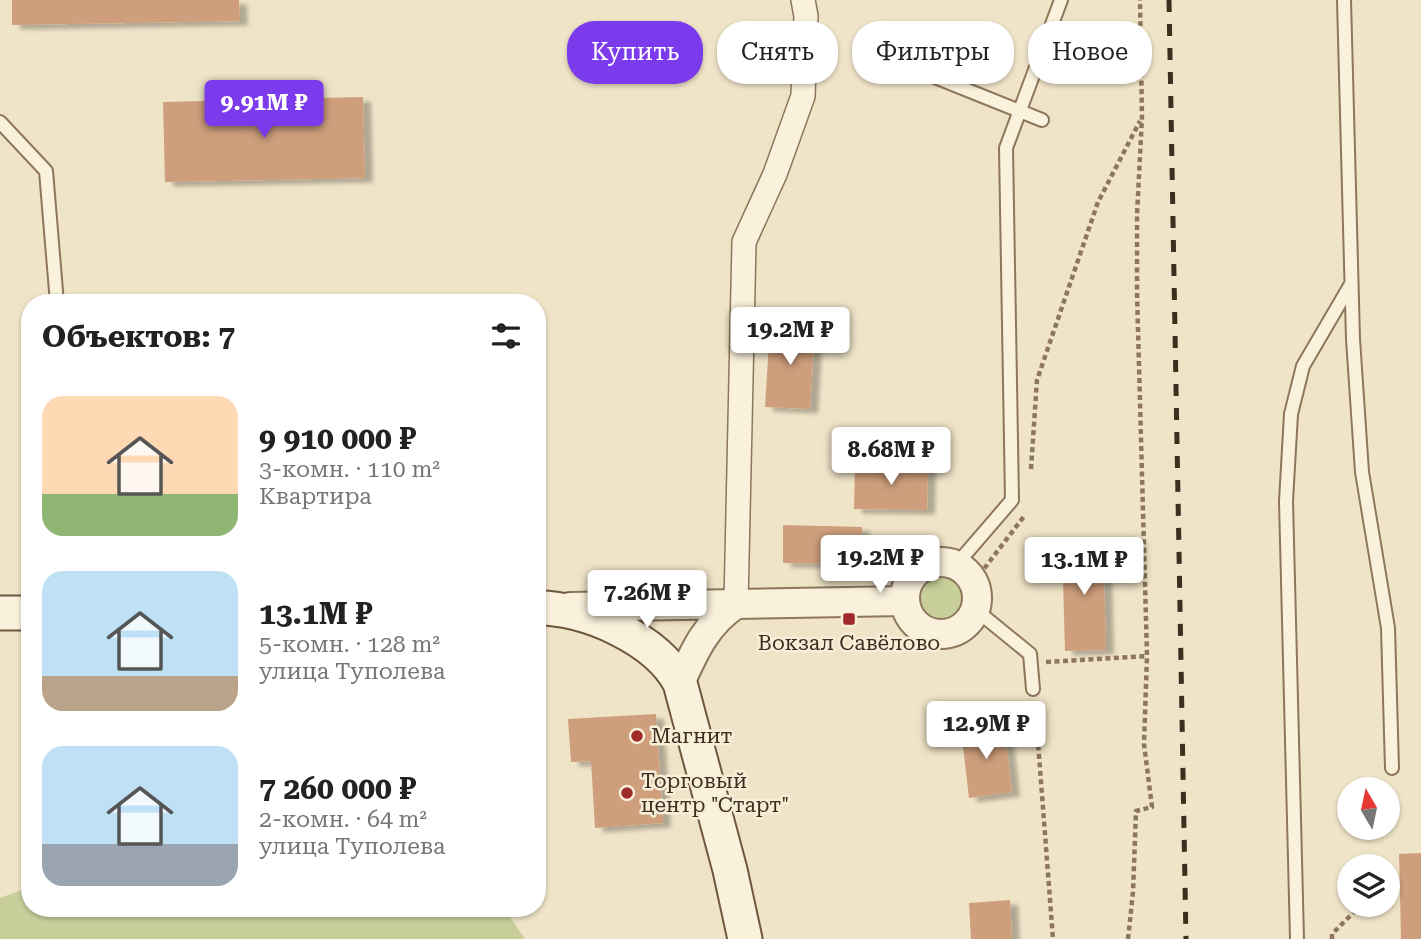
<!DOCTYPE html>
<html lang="ru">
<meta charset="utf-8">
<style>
body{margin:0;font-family:"Roboto Serif",serif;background:#f2f2f2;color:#222;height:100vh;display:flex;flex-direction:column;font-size:26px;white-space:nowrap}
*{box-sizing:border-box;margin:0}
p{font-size:23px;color:#767676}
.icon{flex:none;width:38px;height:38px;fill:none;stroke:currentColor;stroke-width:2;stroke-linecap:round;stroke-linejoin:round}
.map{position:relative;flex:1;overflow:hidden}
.side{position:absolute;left:21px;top:294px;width:525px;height:623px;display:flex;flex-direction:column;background:#fff;border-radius:28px;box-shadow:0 2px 5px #0004}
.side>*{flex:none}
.guide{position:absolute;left:567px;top:21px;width:665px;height:63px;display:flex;gap:14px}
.needle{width:46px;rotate:351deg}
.controls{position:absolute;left:1337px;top:777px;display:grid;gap:14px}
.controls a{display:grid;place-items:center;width:63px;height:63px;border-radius:50%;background:#fff;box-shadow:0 2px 5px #0004;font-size:35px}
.price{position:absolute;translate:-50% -60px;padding:0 16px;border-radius:7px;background:#fff;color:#222;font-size:23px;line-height:46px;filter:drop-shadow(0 2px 4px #0008)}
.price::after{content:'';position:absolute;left:50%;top:42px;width:21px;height:16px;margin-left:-10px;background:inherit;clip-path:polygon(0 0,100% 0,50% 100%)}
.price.selected{background:#7c3aed;color:#fff}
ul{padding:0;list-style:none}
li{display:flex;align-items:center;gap:21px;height:175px;padding:0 21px}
li span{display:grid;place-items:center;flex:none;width:196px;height:140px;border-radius:21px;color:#555}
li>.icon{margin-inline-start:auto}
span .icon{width:84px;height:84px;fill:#fffc;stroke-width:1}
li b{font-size:30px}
h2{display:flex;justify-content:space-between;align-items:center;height:84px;padding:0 21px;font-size:30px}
.tag{padding:0 24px;border-radius:28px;background:#fff;box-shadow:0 2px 5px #0004;font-size:24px;line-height:63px}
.tag.selected{background:#7c3aed;color:#fff}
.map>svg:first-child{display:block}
</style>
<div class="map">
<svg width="1421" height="939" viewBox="0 0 1421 939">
<defs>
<filter id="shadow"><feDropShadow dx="8" dy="4.5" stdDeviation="2" flood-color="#0004"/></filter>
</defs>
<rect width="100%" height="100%" fill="#f0e4c8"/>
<path fill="#c9cf9b" d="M917 599a23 23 0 1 1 46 0a23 23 0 1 1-46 0Z
M 30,887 L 30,908 L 504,908 L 525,939 L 0,939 L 0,898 Z"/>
<path fill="#cf9f7d" filter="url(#shadow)" d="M 12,0 L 239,0 L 240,21 L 12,25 Z
M 363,97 L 365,178 L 165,182 L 163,102 Z
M 770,326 L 815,328 L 810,409 L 765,407 Z
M 855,464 L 928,466 L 927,510 L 854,509 Z
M 783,525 L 862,527 L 862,564 L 783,563 Z
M 1103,542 L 1106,650 L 1065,651 L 1062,544 Z
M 656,714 L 663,823 L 595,828 L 591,761 L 571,762 L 568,719 Z
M 1004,724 L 1012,792 L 969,798 L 961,729 Z
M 1421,853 L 1421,939 L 1401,939 L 1399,854 Z
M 1010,900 L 1012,939 L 971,939 L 969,903 Z"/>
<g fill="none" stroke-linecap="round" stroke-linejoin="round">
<defs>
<path id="service" d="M 1344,0 L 1353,339 L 1362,472 L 1388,628 L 1392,768
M 895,61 L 1042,120
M 0,122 L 46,171 L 57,303
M 956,565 L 1012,500 L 1006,148 L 1061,0
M 976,610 L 1030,654 L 1033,689
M 1297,939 L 1286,501 L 1291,414 L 1303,366 L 1351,284"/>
<path id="minor" d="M 736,604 L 744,242 L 775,174 L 803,96 L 806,16 L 803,0"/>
<path id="tertiary" d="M905 598a36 36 0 1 1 72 0a36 36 0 1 1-72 0Z
M 570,607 L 904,601
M 680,683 C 694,652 706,624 736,604"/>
<path id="secondary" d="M 537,608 C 585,607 657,639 680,683 L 730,870 L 745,939
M 0,613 L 30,613"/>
</defs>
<use href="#service" stroke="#8d765c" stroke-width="16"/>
<use href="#minor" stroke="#8d765c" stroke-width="26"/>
<use href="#tertiary" stroke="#8d765c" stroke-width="32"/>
<use href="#secondary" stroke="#6f573f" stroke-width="37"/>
<path stroke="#8d765c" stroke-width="4.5" stroke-dasharray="5 3.5" stroke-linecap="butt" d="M 1031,469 L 1037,380 L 1098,202 L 1140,121
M 974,582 L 1025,515
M 1046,662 L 1147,656
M 1035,703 L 1053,939
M 1128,939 L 1133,892 L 1136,811 L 1152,807 L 1144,744 L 1147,656 L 1137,293 L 1137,215 L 1142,117 L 1140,0
M 1332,939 L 1332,934 L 1361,905"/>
<use href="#service" stroke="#faf1dc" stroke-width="12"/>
<use href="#minor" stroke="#faf1dc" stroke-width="23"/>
<use href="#tertiary" stroke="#faf1dc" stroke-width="28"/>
<use href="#secondary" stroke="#faf1dc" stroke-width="33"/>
<path stroke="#3d2e20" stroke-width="5" stroke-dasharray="12 12" stroke-linecap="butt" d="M 1169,0 L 1186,939"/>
</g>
<g fill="#9e2a2b" stroke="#f7eed8" stroke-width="2.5">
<rect x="842" y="612" width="14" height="14" rx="3.5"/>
<circle cx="637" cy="736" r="7"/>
<circle cx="627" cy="793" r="7"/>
</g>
<g text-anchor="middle" stroke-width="5" stroke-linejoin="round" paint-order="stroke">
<g font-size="21" fill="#3d2e20" stroke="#f7eed8" text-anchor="start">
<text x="849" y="650" text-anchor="middle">Вокзал Савёлово</text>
<text x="651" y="743">Магнит</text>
<text x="641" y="788">Торговый<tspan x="641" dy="24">центр "Старт"</tspan></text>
</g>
</g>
</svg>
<div class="controls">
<a><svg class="needle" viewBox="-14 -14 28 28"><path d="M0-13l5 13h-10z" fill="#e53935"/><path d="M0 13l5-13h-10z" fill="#767676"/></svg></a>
<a><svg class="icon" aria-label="layers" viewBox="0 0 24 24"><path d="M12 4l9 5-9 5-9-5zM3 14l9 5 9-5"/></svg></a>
</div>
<b class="price selected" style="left:264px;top:140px">9.91M ₽</b>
<b class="price" style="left:790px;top:367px">19.2M ₽</b>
<b class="price" style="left:891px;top:487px">8.68M ₽</b>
<b class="price" style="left:880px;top:595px">19.2M ₽</b>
<b class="price" style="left:1084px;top:597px">13.1M ₽</b>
<b class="price" style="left:647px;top:630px">7.26M ₽</b>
<b class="price" style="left:986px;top:761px">12.9M ₽</b>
<div class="guide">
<a class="tag selected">Купить</a>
<a class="tag">Снять</a>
<a class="tag">Фильтры</a>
<a class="tag">Новое</a>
</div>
<section class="side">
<h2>Объектов: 7<svg class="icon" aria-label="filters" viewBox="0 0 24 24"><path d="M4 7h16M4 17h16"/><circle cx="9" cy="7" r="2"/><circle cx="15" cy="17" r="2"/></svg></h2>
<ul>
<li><span style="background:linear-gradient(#ffd9b3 70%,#8fb573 0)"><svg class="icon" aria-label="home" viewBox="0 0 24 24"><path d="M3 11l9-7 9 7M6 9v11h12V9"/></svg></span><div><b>9 910 000 ₽</b><p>3-комн. · 110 m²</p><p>Квартира</p></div></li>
<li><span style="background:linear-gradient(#bfe0f5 75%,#b9a48a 0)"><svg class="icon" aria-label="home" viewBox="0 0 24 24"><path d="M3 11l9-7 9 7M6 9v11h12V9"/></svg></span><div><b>13.1M ₽</b><p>5-комн. · 128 m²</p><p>улица Туполева</p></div></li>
<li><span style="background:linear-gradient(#bfe0f5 70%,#9aa5b1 0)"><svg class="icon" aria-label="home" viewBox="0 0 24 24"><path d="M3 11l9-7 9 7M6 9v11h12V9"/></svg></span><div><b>7 260 000 ₽</b><p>2-комн. · 64 m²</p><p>улица Туполева</p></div></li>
</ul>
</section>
</div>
